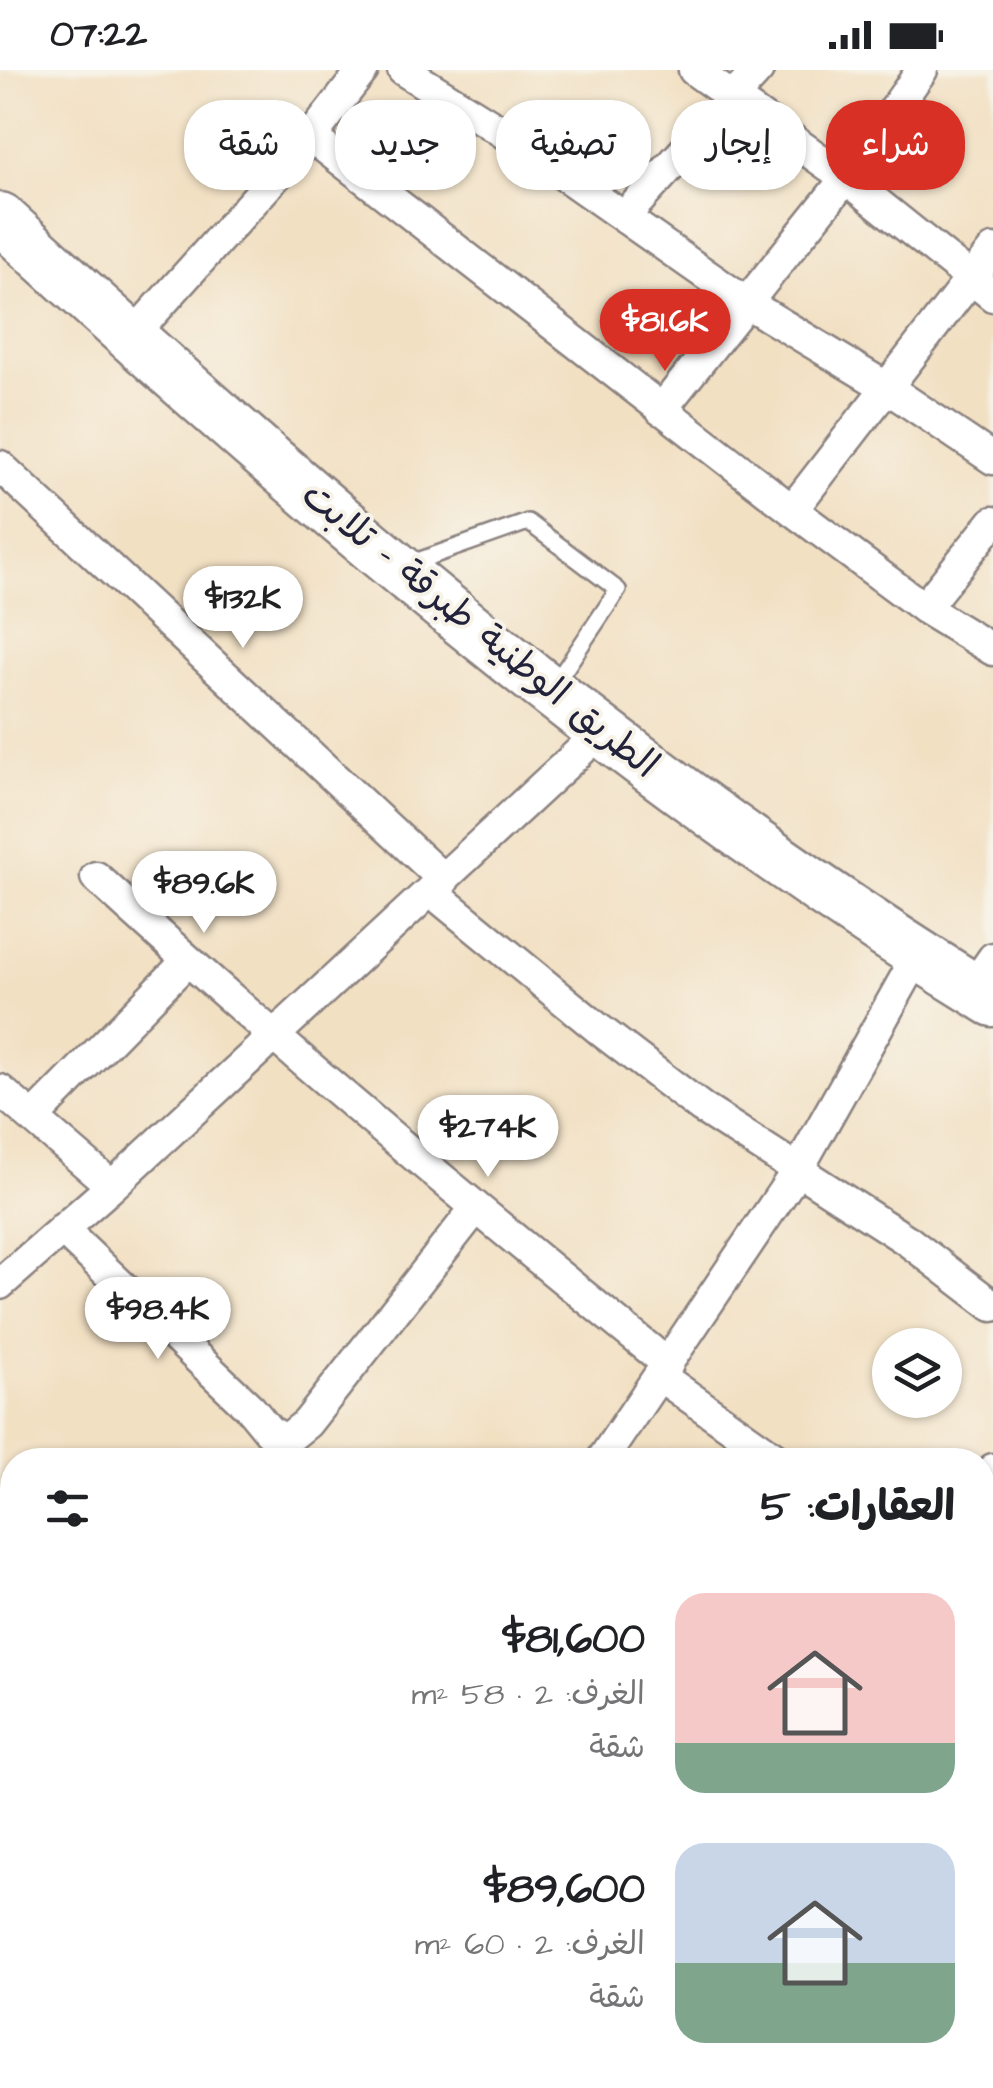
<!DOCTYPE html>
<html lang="ar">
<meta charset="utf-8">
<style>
body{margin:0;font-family:"Architects Daughter","Playpen Sans Arabic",sans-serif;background:#f2f2f2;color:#202124;direction:rtl;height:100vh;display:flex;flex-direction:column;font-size:38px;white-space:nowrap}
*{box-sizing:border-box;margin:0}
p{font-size:32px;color:#757577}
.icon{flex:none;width:55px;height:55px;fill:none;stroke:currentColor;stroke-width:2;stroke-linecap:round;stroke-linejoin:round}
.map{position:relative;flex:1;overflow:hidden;direction:ltr}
.drawer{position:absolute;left:0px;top:1378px;width:995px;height:642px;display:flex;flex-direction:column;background:#fff;border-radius:40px 40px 0 0;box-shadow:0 2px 8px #0004;direction:rtl}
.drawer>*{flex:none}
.banner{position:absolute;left:30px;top:30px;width:935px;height:90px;direction:rtl;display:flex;gap:20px}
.controls{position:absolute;left:872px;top:1258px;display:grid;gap:20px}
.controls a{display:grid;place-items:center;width:90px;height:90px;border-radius:50%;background:#fff;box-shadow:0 2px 8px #0004;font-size:50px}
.price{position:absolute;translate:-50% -85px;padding:0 22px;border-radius:35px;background:#fff;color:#222;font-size:32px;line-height:65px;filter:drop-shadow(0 2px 5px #0008)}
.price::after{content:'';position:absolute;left:50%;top:60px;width:30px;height:22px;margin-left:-15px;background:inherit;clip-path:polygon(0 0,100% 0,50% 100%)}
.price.active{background:#d93025;color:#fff}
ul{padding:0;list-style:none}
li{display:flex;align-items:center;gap:30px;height:250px;padding:0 40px}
li span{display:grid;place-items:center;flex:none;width:280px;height:200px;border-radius:30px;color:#555}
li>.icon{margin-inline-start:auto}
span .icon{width:120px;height:120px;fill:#fffc;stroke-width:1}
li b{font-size:42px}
h2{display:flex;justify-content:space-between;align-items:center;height:120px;padding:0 40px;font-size:42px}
.chip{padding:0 35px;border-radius:40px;background:#fff;box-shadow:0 2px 8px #0004;font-size:35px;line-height:90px}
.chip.active{background:#d93025;color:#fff}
.status{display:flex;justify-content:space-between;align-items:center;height:70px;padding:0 50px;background:#fff;direction:ltr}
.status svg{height:28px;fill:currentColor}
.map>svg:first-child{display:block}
</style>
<div class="status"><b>07:22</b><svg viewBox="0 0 49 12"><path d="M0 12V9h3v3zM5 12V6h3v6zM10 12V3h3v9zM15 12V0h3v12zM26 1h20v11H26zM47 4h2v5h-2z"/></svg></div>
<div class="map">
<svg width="993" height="2018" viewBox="0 0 993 2018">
<rect width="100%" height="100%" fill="#f7f3e8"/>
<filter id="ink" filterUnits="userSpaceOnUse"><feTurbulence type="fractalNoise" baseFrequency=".01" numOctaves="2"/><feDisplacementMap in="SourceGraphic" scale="20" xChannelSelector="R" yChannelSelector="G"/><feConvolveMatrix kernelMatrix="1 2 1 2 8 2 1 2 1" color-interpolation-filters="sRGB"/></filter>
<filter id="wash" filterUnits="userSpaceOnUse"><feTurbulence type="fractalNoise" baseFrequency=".0048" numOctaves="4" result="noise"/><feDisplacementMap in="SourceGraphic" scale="40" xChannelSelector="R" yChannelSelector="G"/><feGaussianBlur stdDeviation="2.25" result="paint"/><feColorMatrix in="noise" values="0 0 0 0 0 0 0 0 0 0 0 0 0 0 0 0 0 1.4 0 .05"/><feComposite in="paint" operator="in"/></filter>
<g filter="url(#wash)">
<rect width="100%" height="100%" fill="#f2e0c3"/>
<path fill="#b7d176" stroke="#6c7a58" stroke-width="2.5" d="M 0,1844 L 12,1861 L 14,2008 L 9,2018 L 0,2018 Z"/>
</g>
<g filter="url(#ink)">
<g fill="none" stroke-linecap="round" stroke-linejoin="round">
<defs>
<path id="lane" d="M 409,494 L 528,452 L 618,520 L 555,614"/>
<path id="street" d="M 403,0 L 501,61 L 745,232 L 886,317 L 993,389
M 694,0 L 846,108 L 993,226
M 311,67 L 792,440 L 924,538 L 993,580
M 624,147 L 758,0
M 132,266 L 311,67 L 363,0
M 661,340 L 846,108 L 922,0
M 0,396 L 444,810
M 792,440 L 993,180
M 924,538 L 993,452
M 96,807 C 281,977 473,1137 668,1294
M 432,822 L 600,960 L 702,1038 L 908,1171 L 993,1236
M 972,918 L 993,888
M 0,1020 L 112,1116
M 33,1048 L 187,891
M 62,1159 L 251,1339 L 269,1361 L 286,1370 L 307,1353 L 475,1139
M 0,1214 L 112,1116 L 601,662
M 660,1306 L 778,1390
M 602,1390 L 797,1101 L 918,885
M 982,1414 L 993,1399
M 0,1442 L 12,1452
M 982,1856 L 993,1855
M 982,1897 L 993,1884
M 338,2008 L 357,2018
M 732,2008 L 747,2018
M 885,2018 L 894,2008"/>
<path id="primary" d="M 0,148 C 310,433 633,711 993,931"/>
</defs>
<use href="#lane" stroke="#8a817f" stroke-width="20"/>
<use href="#street" stroke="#8a817f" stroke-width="35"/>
<use href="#primary" stroke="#8a817f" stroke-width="55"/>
<use href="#lane" stroke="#fff" stroke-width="15"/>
<use href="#street" stroke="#fff" stroke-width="30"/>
<use href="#primary" stroke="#fff" stroke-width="50"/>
</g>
</g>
<g text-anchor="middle" stroke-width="8" stroke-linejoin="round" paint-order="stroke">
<g font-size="38" fill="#22223b" stroke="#f7f3e8">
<text transform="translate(481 559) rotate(39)" y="13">الطريق الوطنية طبرقة - تلابت</text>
</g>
</g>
</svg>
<div class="controls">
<a><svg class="icon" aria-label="layers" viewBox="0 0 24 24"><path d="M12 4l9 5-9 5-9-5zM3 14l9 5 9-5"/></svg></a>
</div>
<b class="price active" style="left:665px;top:304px">$81.6K</b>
<b class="price" style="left:243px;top:581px">$132K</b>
<b class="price" style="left:204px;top:866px">$89.6K</b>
<b class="price" style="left:488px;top:1110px">$274K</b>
<b class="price" style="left:158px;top:1292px">$98.4K</b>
<div class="banner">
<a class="chip active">شراء</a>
<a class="chip">إيجار</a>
<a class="chip">تصفية</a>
<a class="chip">جديد</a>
<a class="chip">شقة</a>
</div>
<section class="drawer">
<h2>العقارات: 5<svg class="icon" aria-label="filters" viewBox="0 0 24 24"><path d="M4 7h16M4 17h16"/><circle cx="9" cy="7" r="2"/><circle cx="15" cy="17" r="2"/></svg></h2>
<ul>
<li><span style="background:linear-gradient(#f6c9c9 75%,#7fa58c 0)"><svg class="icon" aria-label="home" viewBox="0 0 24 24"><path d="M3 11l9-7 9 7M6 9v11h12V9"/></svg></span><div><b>$81,600</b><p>الغرف: 2 · 58 m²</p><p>شقة</p></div></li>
<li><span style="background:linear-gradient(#c9d6e8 60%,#7fa58c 0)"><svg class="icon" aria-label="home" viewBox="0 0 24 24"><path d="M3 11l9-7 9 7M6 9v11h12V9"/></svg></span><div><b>$89,600</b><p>الغرف: 2 · 60 m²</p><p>شقة</p></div></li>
</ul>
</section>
</div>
